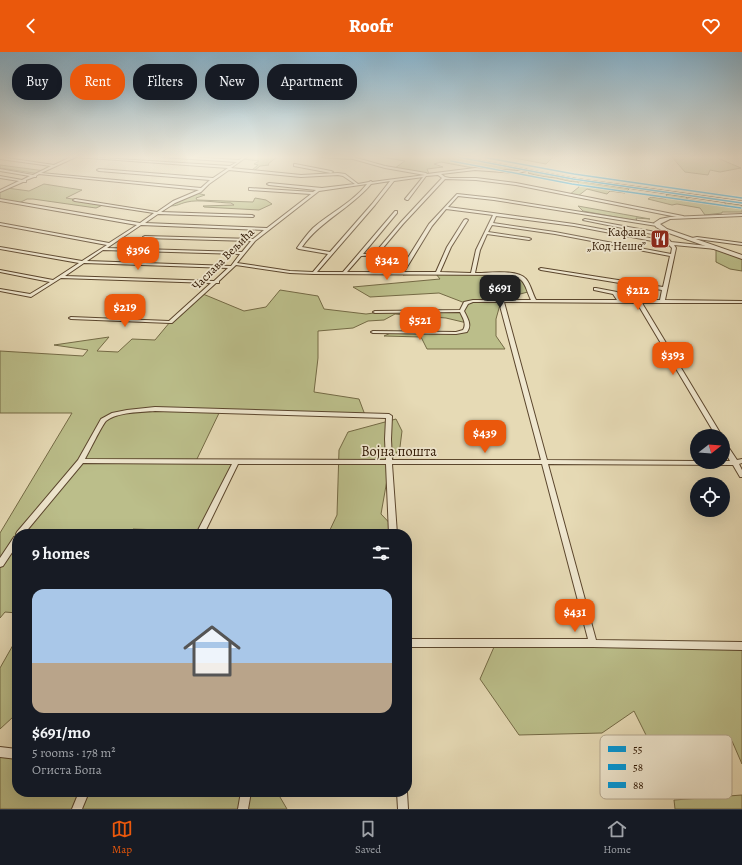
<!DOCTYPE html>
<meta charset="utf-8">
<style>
body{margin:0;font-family:Alegreya,serif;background:#242831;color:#f1f3f6;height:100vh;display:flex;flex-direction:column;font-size:15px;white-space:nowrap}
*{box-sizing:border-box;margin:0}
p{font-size:13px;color:#9ea1a6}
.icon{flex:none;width:22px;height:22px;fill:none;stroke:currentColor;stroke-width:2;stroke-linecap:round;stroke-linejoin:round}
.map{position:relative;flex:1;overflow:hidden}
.panel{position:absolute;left:12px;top:477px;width:400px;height:268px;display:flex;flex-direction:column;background:#171b24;border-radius:16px;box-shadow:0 4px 16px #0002}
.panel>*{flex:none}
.hud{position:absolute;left:12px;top:12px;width:400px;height:36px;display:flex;gap:8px}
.needle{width:26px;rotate:73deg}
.fabs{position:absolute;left:690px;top:377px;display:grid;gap:8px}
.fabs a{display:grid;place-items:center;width:40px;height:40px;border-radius:50%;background:#171b24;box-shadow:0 4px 16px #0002;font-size:20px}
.price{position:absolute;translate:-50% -34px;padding:0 9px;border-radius:8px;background:#ea580c;color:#fff;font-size:13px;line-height:26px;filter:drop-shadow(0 1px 2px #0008)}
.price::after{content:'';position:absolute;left:50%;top:24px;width:12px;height:9px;margin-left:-6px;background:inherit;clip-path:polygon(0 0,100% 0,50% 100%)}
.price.selected{background:#222;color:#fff}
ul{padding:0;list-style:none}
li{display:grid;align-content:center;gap:8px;height:212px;padding:0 20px}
li span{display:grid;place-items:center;height:124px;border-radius:12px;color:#555}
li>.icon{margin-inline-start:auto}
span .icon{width:72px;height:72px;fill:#fffc;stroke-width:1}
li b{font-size:17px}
h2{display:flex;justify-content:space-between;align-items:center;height:48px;padding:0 20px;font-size:17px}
.chip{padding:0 14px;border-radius:16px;background:#171b24;box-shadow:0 4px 16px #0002;font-size:14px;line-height:36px}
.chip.selected{background:#ea580c;color:#fff}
header{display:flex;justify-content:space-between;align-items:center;height:52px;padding:0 20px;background:#ea580c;color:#fff;font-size:18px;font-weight:800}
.dock{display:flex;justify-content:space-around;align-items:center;height:56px;border-top:1px solid #363941;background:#171b24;font-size:11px;color:#9ea1a6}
.dock a{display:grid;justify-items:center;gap:2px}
.dock .selected{color:#ea580c}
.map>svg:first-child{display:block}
</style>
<header><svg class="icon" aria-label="back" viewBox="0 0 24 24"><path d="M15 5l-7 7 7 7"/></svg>Roofr<svg class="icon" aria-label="heart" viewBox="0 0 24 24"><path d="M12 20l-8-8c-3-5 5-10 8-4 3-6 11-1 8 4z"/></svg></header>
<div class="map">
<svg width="742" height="757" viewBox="0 0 742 757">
<rect width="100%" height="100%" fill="#e6dab5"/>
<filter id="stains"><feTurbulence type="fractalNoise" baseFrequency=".005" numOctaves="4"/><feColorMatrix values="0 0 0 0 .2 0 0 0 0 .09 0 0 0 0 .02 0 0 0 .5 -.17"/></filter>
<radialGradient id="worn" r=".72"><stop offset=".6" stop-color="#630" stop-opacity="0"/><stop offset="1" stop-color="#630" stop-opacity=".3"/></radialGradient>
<path fill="#bbbe8a" stroke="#746a45" d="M 247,104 L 278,104 L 268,112 L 269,113 L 260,114 L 254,119 L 251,119 L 258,113 L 254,112 L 259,109 L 243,107 Z
M 375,104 L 453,104 L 511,115 L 518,120 L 478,117 L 441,110 L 434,112 L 443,115 L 427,117 L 429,122 L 395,116 L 405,109 Z
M 503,104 L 554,104 L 546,112 Z
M 671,104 L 713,104 L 741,116 L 720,120 L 710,118 L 708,123 L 685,120 Z
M 0,113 L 45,119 L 40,122 L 0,116 Z
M 530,119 L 631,135 L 625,141 L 610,139 L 607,142 L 587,137 L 578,144 L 569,143 L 579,135 L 578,130 C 570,130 564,128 556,126 C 547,125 537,124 528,121 Z
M 44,132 L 82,138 L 66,146 L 105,152 L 96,156 L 33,147 L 27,147 L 17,152 L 0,148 L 0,139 L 7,136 L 29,139 Z
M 196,141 L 205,143 L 196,146 L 197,148 L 253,150 L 255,146 L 266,148 L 272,152 L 259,158 L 204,155 L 203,154 L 234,153 L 231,151 C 219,151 199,147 187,150 C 178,152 179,154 168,154 Z
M 667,141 L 686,143 L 687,147 L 706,150 L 708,152 L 726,153 L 723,148 L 742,153 L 742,160 L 722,160 L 722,161 L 705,163 L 700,156 L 677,152 L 672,153 L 648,147 L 651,145 L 666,147 Z
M 578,154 L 650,167 L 636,166 L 637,169 L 583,159 Z
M 716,196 L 742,205 L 742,219 L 730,217 L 716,210 Z
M 406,221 L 510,222 L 520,224 L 528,240 L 516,243 L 501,239 L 492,238 L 490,249 L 501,249 L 496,267 L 496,284 L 505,297 L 427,297 L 421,285 L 384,284 L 393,280 L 456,281 L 465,279 L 467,271 L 446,266 L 395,262 L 384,268 L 368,269 L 353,276 L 318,279 L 318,306 L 314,340 L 359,347 L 365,363 L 220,359 L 196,409 L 236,410 L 200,482 L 167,482 L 161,478 L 133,477 L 131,482 L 17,482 L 17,561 L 5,560 L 0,566 L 0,481 L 72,361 L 0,361 L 0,299 L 83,304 L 88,298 L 54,293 L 109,285 L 97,299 L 118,300 L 132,287 L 155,288 L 170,270 L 203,242 L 244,259 L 266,255 L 280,238 L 318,244 L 324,257 L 366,262 L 390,259 L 461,259 L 465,251 L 439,241 L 370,245 L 353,235 L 440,227 L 436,222 L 403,223 Z
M 396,367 L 402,379 L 400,395 L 390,411 L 381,462 L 400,482 L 328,482 L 337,463 L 339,398 L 348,380 Z
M 17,586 L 17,665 L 13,665 L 0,677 L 0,616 Z
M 593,591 L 742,594 L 742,712 L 732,689 L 648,687 L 634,659 L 602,681 L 519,683 L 480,627 L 494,595 Z
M 0,700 L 17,702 L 17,740 L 84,740 L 77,757 L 0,757 Z
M 84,740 L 277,740 L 287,757 L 77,757 Z
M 742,743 L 742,757 L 675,757 L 674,748 Z"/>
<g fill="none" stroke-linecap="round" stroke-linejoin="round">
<defs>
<path id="minor" d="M 70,104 L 230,114 L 237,110 L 162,105 L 160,104 L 172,104 L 239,108 L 245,104 L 248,104 L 231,116 L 301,123 L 338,121 L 345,122 L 358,132 L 369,130 L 371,129 L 372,130 L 425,123 L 385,116 L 353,107 L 320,105 L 319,104 L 353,105 L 385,114 L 426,121 L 427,122 L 475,116 L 518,119 L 525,117 L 526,117 L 526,119 L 518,121 L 475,118 L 441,122 L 445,125 L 450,126 L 476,126 L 516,131 L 683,164 L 684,165 L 682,166 L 516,133 L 476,128 L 445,127 L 403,172 L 377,203 L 381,205 L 384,210 L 378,220 L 399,220 L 429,172 L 457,142 L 494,146 L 657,172 L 659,173 L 657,174 L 494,148 L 458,144 L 448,155 L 574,172 L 666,189 L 662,184 L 583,168 L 585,167 L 661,181 L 665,177 L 667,178 L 664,182 L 671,190 L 717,195 L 717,197 L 716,197 L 674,193 L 676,196 L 665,248 L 742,249 L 742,251 L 642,251 L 722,384 L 716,384 L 637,251 L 504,250 L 547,408 L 697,409 L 697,410 L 723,410 L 723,409 L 730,409 L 723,396 L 723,389 L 725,390 L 737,408 L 742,407 L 742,411 L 739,412 L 742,418 L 742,425 L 740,425 L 733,413 L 548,412 L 596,588 L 742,590 L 742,598 L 593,595 L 407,595 L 407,587 L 588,587 L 542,412 L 392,412 L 397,482 L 389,482 L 386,412 L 238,412 L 204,482 L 196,482 L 232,412 L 83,411 L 24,482 L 17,482 L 17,483 L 16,482 L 17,480 L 78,408 L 101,367 L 112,361 L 127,358 L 155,355 L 389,362 L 392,364 L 391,387 L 392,408 L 541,408 L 499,250 L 473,250 L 468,252 L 464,259 C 468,267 472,273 467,280 L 456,282 L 373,281 L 371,280 L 373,279 L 456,280 L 463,278 C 467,272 463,266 460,260 L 375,261 L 373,260 L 375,259 L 460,258 L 464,250 L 473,248 L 531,248 C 525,236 526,226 510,223 L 314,222 L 290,221 L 236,213 L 219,229 L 219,231 L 216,231 L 172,271 L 170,271 L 71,267 L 69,266 L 71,265 L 169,269 L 211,231 L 61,226 L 31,245 L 0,239 L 0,237 L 30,242 L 50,230 L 0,220 L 0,218 L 53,228 L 79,211 L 0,197 L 0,195 L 82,209 L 107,193 L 0,173 L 0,171 L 109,191 L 137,173 L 0,149 L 0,147 L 140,171 L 154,161 L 75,149 L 73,148 L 75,147 L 157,160 L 173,149 L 199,138 L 39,122 L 36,124 L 36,125 L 34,125 L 26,128 L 26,130 L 23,130 L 0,140 L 0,138 L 19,129 L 0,126 L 0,124 L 22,128 L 30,124 L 0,119 L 0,117 L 33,123 L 51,114 L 0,107 L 0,105 L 54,113 L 71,105 ZM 76,105 L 228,116 L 213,126 L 99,117 L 97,118 L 99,119 L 210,128 L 201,136 L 41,121 ZM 229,118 L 301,125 L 338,123 L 343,124 L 355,132 L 322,136 L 269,131 L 267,132 L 269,133 L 316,138 L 313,140 L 249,136 L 249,138 L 250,138 L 311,142 L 267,176 L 145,171 L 158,162 L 253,165 L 254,164 L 252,163 L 161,160 L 175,151 L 201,140 L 209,132 ZM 438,123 L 442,126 L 401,170 L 374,202 L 363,202 L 397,161 L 397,159 L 395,159 L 343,220 L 317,220 L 375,153 L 394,129 L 423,125 L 405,147 L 407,148 L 408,148 L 426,124 ZM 390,129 L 372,152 L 330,200 L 302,195 C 320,169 351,156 371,132 ZM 367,132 C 352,151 330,161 313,176 C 307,182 302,189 297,196 L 299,197 L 328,202 L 313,220 L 290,219 L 237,211 L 255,189 L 319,139 ZM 446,157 L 493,163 L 476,198 L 471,221 L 440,220 L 451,195 L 468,168 L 466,167 L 464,168 L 447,195 L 436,220 L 404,220 L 432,174 ZM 496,164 L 574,174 L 668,192 L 672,196 L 671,202 L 555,180 L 493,171 ZM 141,173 L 264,178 L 253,187 L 145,184 L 143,185 L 145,186 L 251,189 L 242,200 L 107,196 ZM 492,173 L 555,182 L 670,204 L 663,235 L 541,216 L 539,217 L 541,218 L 662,238 L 660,248 L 622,248 L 617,240 L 596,236 L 594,236 L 594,238 L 613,242 L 617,248 L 536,248 C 532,241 531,233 526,227 C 517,217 489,221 475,221 L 480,198 L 487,182 L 529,188 L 531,187 L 529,186 L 488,180 ZM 103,198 L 240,202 L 231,214 L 87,209 ZM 361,204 C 368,204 376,202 380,210 L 373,220 L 347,220 ZM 84,211 L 228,216 L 214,229 L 65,224 ZM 155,359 L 386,366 L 385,387 L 386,408 L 85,407 C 89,400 102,373 106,369 C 117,360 142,360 155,359 Z
M 295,112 L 331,119 L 333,120 L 331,121 L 294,114 L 294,112 Z
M 697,185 L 742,191 L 742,193 L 697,187 L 689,188 L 687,187 Z
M 17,484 L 17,493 L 3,514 L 0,515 L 0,506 L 14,485 Z
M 0,695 L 17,697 L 17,707 L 0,705 Z
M 79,740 L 89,740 L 82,757 L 72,757 Z
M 241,740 L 251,740 L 248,757 L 238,757 Z
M 397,740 L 407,740 L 408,757 L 398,757 Z"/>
<path id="tertiary" d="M 742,162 L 742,164 L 670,167 L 660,172 L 667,177 L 742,203 L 742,207 L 663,179 L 656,175 L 654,171 L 660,167 L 670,165 Z"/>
<path id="secondary" d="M 450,104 L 458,104 L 573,126 L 742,149 L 742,153 L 573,128 Z"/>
</defs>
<use href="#minor" stroke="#5b462d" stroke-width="2"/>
<use href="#tertiary" stroke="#5b462d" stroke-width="2"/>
<use href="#secondary" stroke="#2d1500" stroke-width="1"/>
<use href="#minor" fill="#efe7cf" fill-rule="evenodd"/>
<use href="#tertiary" fill="#efe7cf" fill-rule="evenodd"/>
<use href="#secondary" fill="#efe7cf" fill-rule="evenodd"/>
<defs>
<path id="bus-1" d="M 452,104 L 573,127 L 742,151"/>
<path id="bus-2" d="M 451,109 L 572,132 L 741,156"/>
<path id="bus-3" d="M 477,104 L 574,122 L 742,146"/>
</defs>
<use href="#bus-1" stroke="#efe7cf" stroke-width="3"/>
<use href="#bus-2" stroke="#efe7cf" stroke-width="3"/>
<use href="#bus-3" stroke="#efe7cf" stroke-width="3"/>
<use href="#bus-1" stroke="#0098da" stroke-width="1.5"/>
<use href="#bus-2" stroke="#0098da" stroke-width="1.5"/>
<use href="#bus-3" stroke="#0098da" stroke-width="1.5"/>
</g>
<linearGradient id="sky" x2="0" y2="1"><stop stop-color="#87b6d2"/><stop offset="0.5" stop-color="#f4eede"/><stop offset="1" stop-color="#f4eede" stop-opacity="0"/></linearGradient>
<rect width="742" height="210" fill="url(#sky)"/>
<defs>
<symbol id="restaurant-square" viewBox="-11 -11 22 22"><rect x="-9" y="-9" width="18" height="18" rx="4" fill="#8f2418" stroke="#efe7cf"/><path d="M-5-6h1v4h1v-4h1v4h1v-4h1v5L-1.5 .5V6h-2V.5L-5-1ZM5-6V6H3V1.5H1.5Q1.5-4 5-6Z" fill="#fff"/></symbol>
</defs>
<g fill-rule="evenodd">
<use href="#restaurant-square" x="649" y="176" width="22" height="22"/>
</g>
<g text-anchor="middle" stroke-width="3.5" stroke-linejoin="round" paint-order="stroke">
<g font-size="12" fill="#2d1500" stroke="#efe7cf" text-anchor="end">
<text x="646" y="184">Кафана<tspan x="646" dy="14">„Код Неше”</tspan></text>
</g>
<g font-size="12" fill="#2d1500" stroke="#efe7cf">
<text transform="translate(223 207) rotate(-45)" y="4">Часлава Вељића</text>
</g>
<g font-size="14" fill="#2d1500" stroke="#efe7cf">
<text x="399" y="404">Војна пошта</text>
</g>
</g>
<rect x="600" y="683" width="132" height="64" rx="6" fill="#efe7cf" stroke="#b5a891" stroke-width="1"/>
<rect x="608" y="694" width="18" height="6" fill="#0098da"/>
<rect x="608" y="712" width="18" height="6" fill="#0098da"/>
<rect x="608" y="730" width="18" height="6" fill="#0098da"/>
<g font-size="11" fill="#2d1500">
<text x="633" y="701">55</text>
<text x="633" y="719">58</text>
<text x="633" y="737">88</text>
</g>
<rect width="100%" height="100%" filter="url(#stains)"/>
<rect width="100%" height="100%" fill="url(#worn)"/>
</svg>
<div class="fabs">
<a><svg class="needle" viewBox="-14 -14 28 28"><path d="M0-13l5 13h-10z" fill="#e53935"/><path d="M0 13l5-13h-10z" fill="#9ea1a6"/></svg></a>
<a><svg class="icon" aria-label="locate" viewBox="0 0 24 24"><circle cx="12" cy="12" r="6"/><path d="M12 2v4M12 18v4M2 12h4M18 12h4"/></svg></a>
</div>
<b class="price" style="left:138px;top:219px">$396</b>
<b class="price" style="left:387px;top:229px">$342</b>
<b class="price selected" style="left:500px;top:257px">$691</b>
<b class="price" style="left:638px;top:259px">$212</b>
<b class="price" style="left:125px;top:276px">$219</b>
<b class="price" style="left:420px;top:289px">$521</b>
<b class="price" style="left:673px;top:324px">$393</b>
<b class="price" style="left:485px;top:402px">$439</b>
<b class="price" style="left:575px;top:581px">$431</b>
<div class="hud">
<a class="chip">Buy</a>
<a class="chip selected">Rent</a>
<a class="chip">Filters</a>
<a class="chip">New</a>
<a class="chip">Apartment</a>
</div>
<section class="panel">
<h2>9 homes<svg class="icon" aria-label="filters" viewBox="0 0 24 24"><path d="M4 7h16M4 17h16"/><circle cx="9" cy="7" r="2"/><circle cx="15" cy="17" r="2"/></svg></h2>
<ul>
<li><span style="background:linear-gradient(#a9c7e8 60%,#b9a48a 0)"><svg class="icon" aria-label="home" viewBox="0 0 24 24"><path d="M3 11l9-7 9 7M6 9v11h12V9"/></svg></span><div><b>$691/mo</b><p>5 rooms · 178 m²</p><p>Огиста Бопа</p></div></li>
</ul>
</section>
</div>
<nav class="dock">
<a class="selected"><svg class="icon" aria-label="map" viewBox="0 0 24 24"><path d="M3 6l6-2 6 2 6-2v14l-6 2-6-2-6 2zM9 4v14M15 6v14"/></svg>Map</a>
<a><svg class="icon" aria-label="saved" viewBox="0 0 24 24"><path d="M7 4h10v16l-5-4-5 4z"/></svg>Saved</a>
<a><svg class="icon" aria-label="home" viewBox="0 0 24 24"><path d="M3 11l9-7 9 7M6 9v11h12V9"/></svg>Home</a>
</nav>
